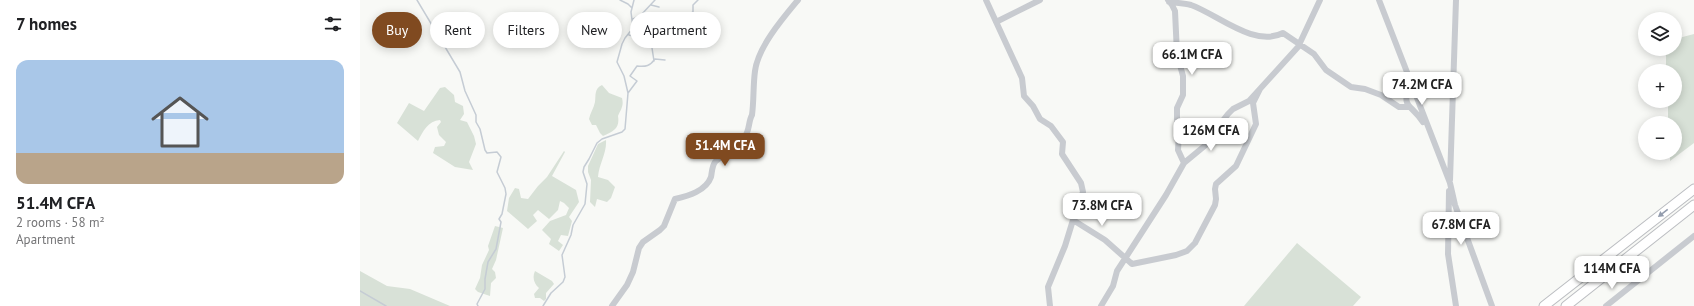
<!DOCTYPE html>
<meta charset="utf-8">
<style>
body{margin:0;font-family:"PT Sans",sans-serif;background:#f6f6f6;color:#202124;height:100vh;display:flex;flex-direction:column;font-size:15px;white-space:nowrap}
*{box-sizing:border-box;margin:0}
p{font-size:13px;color:#757577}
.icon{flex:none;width:22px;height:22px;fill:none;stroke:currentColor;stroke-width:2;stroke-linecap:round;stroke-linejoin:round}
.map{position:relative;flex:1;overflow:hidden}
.side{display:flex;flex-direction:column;background:#fff;width:360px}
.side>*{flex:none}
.guide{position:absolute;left:12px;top:12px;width:380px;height:36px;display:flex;gap:8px}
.fabs{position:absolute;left:1278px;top:12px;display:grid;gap:8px}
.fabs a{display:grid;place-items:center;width:44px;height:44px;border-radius:50%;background:#fff;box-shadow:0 2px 10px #0003;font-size:20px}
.price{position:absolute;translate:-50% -34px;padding:0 9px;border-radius:8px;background:#fff;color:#222;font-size:13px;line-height:26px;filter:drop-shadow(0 1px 2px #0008)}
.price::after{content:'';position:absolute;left:50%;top:24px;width:12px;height:9px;margin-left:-6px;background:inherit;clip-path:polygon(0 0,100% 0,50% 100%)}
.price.on{background:#804a20;color:#fff}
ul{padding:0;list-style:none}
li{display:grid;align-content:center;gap:8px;height:212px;padding:0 16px}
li+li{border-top:1px solid #e0e0e0}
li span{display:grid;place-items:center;height:124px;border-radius:12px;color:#555}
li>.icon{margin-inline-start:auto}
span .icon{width:72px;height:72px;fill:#fffc;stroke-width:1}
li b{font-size:17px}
h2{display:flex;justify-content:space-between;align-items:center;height:48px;padding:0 16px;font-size:17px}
.pill{padding:0 14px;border-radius:18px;background:#fff;box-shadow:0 2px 10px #0003;font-size:14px;line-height:36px}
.pill.on{background:#804a20;color:#fff}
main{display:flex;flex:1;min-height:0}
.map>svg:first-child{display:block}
</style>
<main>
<section class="side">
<h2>7 homes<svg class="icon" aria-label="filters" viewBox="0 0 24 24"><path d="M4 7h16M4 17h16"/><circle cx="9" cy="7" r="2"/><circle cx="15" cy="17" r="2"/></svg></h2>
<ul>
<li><span style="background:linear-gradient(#a9c7e8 75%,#b9a48a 0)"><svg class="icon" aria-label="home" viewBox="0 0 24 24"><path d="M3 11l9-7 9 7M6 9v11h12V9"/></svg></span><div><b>51.4M CFA</b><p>2 rooms · 58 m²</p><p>Apartment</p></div></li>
</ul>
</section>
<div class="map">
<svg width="1334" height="306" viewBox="0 0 1334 306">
<rect width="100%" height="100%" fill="#f8f9f6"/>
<path fill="#d8e1d7" d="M 1334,34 L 1334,143 L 1310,161 L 1310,153 L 1315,153 L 1315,123 L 1308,123 L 1308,101 L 1315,101 L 1315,71 L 1306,71 L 1306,49 L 1315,49 L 1315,39 Z
M 242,85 L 249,93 L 262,98 C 264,106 261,109 258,116 C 260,128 254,131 243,136 L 240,133 L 236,125 L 232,125 L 229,119 C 230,113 234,108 235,102 C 236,95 234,89 242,85 Z
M 85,87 L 94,95 L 95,102 L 103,106 L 104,114 L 100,120 L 107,122 L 114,136 L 116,144 L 109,162 L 113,170 L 95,167 L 73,153 L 75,147 L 84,146 L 86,142 L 79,135 L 77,127 L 81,122 L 80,120 C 68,121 63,131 58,141 L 37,123 L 49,103 L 64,111 L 80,88 Z
M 246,140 C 247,153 239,164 238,177 L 248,180 L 255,187 L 251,198 L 247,202 L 237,199 L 235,207 L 230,202 L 231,180 L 228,172 L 228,166 L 238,144 Z
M 204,151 L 205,152 L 192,176 L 216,190 L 219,202 L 209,217 L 212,221 L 208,236 L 201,235 L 198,241 L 203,245 L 199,251 L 189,244 L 191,239 L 182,230 L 190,221 L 206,215 L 209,208 L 204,203 L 200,201 L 198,210 L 189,219 L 178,210 L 173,215 L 177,221 L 168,229 L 147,211 L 149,198 L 155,188 L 159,189 L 161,198 L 168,199 L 178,186 L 187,177 Z
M 135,226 L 143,228 L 136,260 L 132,269 L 135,272 L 136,278 L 131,283 L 130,296 L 118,292 L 115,289 L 120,278 L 122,265 L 129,250 L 128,246 Z
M 937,243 L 1001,297 L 993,306 L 884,306 Z
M 0,271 L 27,286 L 50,289 L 90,306 L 0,306 Z
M 175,271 L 192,281 L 194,284 L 186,293 L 186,299 L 184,301 L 180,298 L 175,298 L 174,294 L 179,288 C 174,284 172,277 175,271 Z"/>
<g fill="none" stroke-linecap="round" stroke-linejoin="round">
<path stroke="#c5ccd4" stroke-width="1.5" d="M 57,0 L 100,72 L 105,91 L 116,115 L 116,122 L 120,129 L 125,150 L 127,153 L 137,152 L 141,157 L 137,172 L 145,188 L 146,194 L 142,214 L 139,219 L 141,222 L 136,249 L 128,262 L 125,279 L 125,289 L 117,304 L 118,306
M 260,0 L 268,4 L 272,8
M 291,5 L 299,7
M 281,15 L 289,16
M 273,19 L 281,15 L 295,0
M 273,21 L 287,21
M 269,35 L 281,38 L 289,33
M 294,61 L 292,48 L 301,40 L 305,42 L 308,41 L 312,33 L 311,28 C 321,24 324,17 333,12 L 333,5 L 338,0
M 268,93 L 277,81 L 270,76 L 277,66 C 286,67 290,66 295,59 L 305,60
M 0,291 L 26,306
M 183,306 L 191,293 L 203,282 L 205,277 L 202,255 L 211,235 L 213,225 L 225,204 L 227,184 L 223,172 L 224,167 L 229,159 L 237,143 L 242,139 L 262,132 L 265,129 L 268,93 L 264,76 L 257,62 L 262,44 L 265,38 L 273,28 L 271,12 L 274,0"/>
<defs>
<path id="highway" d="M 1184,306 L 1334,189
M 1206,306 L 1334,205"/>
</defs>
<use href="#highway" stroke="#bcbec2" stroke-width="11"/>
<path stroke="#c8cbd0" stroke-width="6" d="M 626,0 L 662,78 L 664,96 L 673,106 L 680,119 L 691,126 L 703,142 L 702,154 L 721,183 L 723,192 L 713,220 L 745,240 L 772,264 L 816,255 L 827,251 L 835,243 L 855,205 L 856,199 L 855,189 L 856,184 L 876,166 L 896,124 L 893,103 L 900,89
M 808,0 L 812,5 L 815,11 L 817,54 L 823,76 L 823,95 L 817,108 L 817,119 L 819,133 L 818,150 L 824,163
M 1019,0 L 1090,183 L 1095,205 L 1132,306
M 809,2 C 816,3 824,3 831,5 C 857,14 894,48 923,33 L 954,54 L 966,70 L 991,87 L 1005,89 L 1021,95 L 1039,107 L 1049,107
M 636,22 L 680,0
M 1050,82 C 1041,110 1050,102 1063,122
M 1090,180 L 1096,0
M 1089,191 L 1088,254 L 1096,306
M 252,306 L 267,285 L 273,272 L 279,248 L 283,242 L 300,230 L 304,226 L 315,199 C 328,196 346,191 351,177 C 352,172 352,166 355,162 C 364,153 377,148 384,138 C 390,131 388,122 392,115 C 394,100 393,86 395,71 C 398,47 423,18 438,0
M 690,306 L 688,287 L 705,246 L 713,220
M 741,306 L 753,286 L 757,271 L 806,195 L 824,163 L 853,139 L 861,123 L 868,114 L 873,109 L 889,101 L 938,47 L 960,0
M 1246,306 L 1334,236"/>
<use href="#highway" stroke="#fff" stroke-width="9"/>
</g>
<defs><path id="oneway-solid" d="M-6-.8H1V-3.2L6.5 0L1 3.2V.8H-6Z"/></defs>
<use fill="#939cad" href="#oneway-solid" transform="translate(1303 213) rotate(142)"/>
</svg>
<div class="fabs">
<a><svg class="icon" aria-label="layers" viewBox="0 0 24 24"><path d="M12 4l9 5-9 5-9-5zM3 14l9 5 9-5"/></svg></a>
<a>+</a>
<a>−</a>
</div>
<b class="price" style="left:832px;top:76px">66.1M CFA</b>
<b class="price" style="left:1062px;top:106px">74.2M CFA</b>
<b class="price" style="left:851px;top:152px">126M CFA</b>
<b class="price on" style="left:365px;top:167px">51.4M CFA</b>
<b class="price" style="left:742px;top:227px">73.8M CFA</b>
<b class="price" style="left:1101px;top:246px">67.8M CFA</b>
<b class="price" style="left:1252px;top:290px">114M CFA</b>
<div class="guide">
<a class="pill on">Buy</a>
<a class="pill">Rent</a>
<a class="pill">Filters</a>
<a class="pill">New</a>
<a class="pill">Apartment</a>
</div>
</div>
</main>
